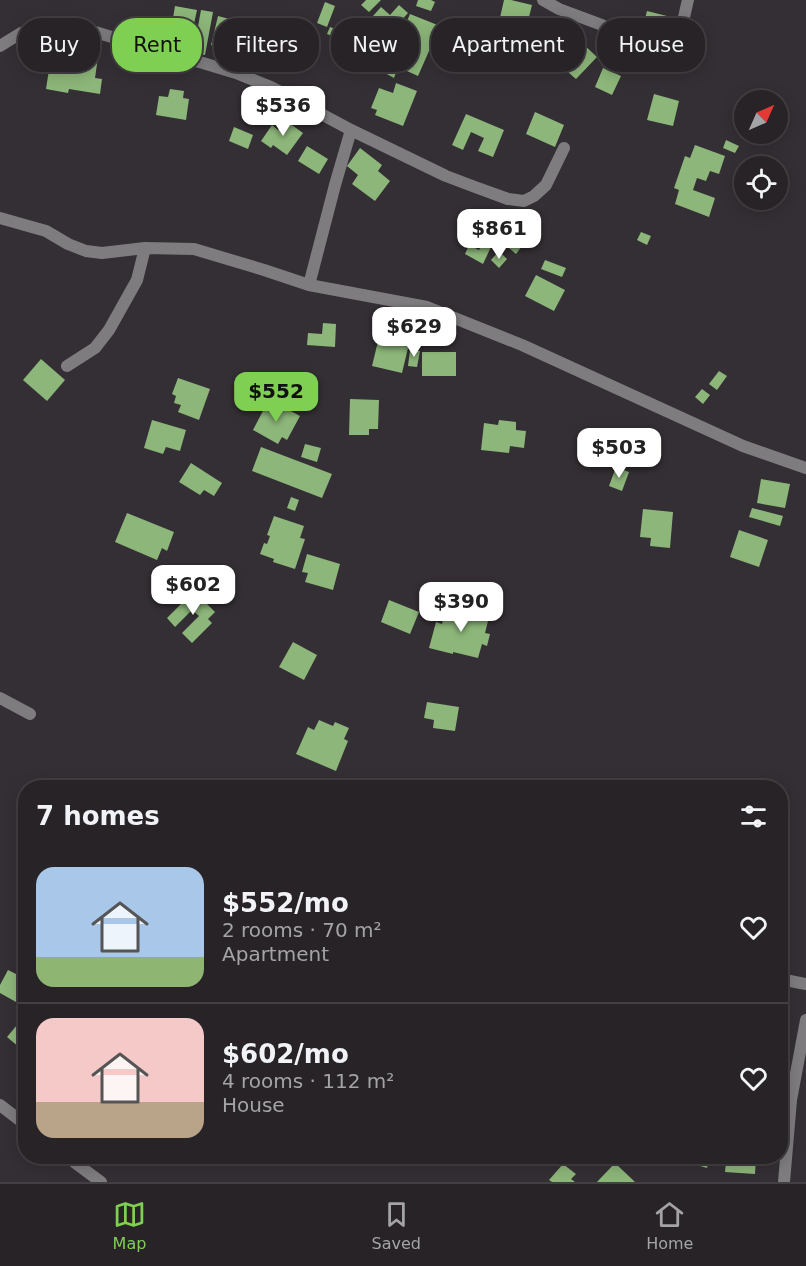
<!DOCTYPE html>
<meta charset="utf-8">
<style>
body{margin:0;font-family:"DejaVu Sans",sans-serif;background:#2f2b2f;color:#f1f3f6;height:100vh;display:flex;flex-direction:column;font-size:22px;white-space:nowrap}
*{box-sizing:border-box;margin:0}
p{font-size:20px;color:#a4a4a7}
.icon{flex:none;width:33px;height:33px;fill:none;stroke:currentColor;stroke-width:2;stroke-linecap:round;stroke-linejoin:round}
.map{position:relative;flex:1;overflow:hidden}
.details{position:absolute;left:18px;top:780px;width:770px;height:384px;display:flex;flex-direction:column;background:#272327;border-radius:24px;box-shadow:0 3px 15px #0003,0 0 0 2px #434044}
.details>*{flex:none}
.hud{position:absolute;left:18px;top:18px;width:771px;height:54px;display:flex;gap:12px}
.needle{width:39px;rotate:45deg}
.buttons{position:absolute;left:734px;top:90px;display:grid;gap:12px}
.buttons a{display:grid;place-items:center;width:54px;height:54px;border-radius:50%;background:#272327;box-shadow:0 3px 15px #0003,0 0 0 2px #434044;font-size:30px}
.price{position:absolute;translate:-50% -51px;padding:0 14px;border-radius:12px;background:#fff;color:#222;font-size:20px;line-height:39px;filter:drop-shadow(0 2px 3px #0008)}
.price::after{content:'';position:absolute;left:50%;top:36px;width:18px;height:14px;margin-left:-9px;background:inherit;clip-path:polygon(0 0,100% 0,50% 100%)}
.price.on{background:#7fd052;color:#111}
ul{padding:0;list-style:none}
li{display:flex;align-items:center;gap:18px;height:150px;padding:0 18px}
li+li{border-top:2px solid #434044}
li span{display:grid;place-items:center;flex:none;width:168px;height:120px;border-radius:18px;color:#555}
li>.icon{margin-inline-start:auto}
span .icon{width:72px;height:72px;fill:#fffc;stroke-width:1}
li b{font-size:26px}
h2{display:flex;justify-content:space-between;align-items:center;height:72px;padding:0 18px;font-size:26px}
.tag{padding:0 21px;border-radius:24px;background:#272327;box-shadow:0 3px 15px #0003,0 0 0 2px #434044;font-size:21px;line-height:54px}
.tag.on{background:#7fd052;color:#111}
.tab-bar{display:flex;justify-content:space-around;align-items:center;height:84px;border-top:2px solid #434044;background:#272327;font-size:16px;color:#a4a4a7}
.tab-bar a{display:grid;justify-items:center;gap:3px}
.tab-bar .on{color:#7fd052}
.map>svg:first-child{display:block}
</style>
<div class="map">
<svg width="806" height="1182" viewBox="0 0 806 1182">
<rect width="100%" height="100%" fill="#342f34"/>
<path fill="#8db67a" d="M 366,0 L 381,0 L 369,12 L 361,5 Z
M 418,0 L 431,0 L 435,2 L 431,11 L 416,6 Z
M 504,0 L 511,0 L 532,5 L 526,29 L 499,22 Z
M 325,2 L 335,6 L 327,27 L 317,23 Z
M 399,5 L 408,13 L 391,32 L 373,16 L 381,7 L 390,15 Z
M 175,6 L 197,10 L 192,33 L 183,32 L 182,38 L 170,36 Z
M 201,10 L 213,12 L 205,55 L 186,51 L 187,41 L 195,43 Z
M 647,11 L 667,16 L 660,43 L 640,38 Z
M 410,14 L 440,26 L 418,76 L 398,67 L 394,78 L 385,73 Z
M 218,16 L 245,23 L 238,52 L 211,45 Z
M 461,19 L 480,23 L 477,33 L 459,29 Z
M 330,27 L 343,32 L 340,39 L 327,34 Z
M 488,27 L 510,32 L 507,45 L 485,39 Z
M 542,41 L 565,47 L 559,71 L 536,65 Z
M 580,41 L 597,57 L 576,79 L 562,67 L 572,57 L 568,53 Z
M 52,50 L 98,57 L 95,78 L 102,79 L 100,94 L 69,89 L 68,93 L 46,89 Z
M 603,68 L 621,76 L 612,95 L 595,87 Z
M 396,83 L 417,91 L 403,126 L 375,115 L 377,110 L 371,108 L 379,88 L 393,93 Z
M 170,89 L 184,91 L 183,98 L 189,99 L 186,120 L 156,115 L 159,96 L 168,97 Z
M 654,94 L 679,101 L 673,126 L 647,120 Z
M 535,112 L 564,125 L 555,147 L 526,134 Z
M 466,114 L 504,130 L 493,157 L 478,151 L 484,138 L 471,132 L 463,150 L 452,145 Z
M 285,120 L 303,133 L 287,155 L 273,145 L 271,148 L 261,141 L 272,125 L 278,130 Z
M 234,127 L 253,135 L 248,149 L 229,141 Z
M 726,140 L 739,146 L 735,153 L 723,148 Z
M 695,145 L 725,156 L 719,174 L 710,171 L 706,181 L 697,178 L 693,190 L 715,198 L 709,217 L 675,204 L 679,190 L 674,188 L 685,156 L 690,158 Z
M 307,146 L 328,159 L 319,174 L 298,161 Z
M 360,148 L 382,165 L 378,171 L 390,181 L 375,201 L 352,184 L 358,175 L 347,166 Z
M 641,232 L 651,236 L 647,245 L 637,240 Z
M 511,237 L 522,246 L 516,254 L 504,244 Z
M 483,242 L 491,247 L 483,264 L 465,254 L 469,245 L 479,250 Z
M 499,251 L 507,259 L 499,268 L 491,260 Z
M 545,260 L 566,268 L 562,277 L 541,269 Z
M 536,275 L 565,290 L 554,311 L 525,296 Z
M 323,323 L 336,324 L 335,347 L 307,345 L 308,333 L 322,334 Z
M 379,337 L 409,344 L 402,373 L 372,366 Z
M 410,350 L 420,351 L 417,367 L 408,366 Z
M 422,352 L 456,352 L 456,376 L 422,376 Z
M 41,359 L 65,380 L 47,401 L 23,380 Z
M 719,371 L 727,376 L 717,390 L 709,384 Z
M 178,378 L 210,389 L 199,420 L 178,412 L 181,405 L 174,403 L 176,396 L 172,394 Z
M 702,389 L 710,395 L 703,404 L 695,397 Z
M 350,399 L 379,400 L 378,429 L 369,429 L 369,435 L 349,435 Z
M 274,402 L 300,416 L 287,440 L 282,437 L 278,444 L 253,430 L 265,407 L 270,410 Z
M 152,420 L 186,430 L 180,451 L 166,447 L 163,454 L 144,448 Z
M 499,420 L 516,422 L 516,430 L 526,431 L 524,448 L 510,446 L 509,453 L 481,450 L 484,423 L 498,425 Z
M 305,444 L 321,448 L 317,462 L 301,457 Z
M 261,447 L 332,474 L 322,498 L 252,471 Z
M 191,463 L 222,483 L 214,496 L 204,490 L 200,495 L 179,482 Z
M 616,467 L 629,472 L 622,491 L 609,486 Z
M 761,479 L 790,484 L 785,508 L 757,503 Z
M 291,497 L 299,500 L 295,511 L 287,508 Z
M 752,508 L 783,516 L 780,526 L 749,517 Z
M 643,509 L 673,512 L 670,548 L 650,546 L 651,538 L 640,537 Z
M 127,513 L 174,532 L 167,551 L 162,548 L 157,560 L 115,542 Z
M 274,516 L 304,526 L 300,538 L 305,539 L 295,569 L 273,562 L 274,559 L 260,554 L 264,543 L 267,544 L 270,536 L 267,535 Z
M 739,530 L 768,540 L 759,567 L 730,557 Z
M 307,554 L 340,564 L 333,590 L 305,582 L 308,573 L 302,572 Z
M 194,591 L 215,612 L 208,619 L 212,623 L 192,643 L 182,633 L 199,616 L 192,610 L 175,627 L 167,618 Z
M 389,600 L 419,612 L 410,634 L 381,622 Z
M 453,605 L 483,613 L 482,619 L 488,621 L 485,633 L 490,634 L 487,646 L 482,644 L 478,658 L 453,652 L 453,654 L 429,648 L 436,622 L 442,624 L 444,615 L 450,616 Z
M 293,642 L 317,655 L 304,680 L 279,667 Z
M 427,702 L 459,707 L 455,731 L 433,728 L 434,720 L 424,718 Z
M 319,720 L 333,726 L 335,722 L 349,728 L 344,739 L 348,741 L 336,771 L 296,754 L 308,727 L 314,730 Z
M 8,970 L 26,979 L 26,985 L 16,1002 L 0,993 L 0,985 Z
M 22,1019 L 26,1022 L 26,1053 L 7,1037 Z
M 673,1156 L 710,1156 L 707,1168 L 673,1158 Z
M 738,1157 L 756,1158 L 755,1174 L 725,1172 L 726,1161 L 738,1162 Z
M 615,1163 L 635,1182 L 597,1182 Z
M 563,1164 L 576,1174 L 571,1179 L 575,1182 L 552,1182 L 549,1180 Z"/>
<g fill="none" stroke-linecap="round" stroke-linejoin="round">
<path stroke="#7f7c7f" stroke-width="12" d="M 543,0 L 559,9 L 602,25 L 637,48 L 656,58 L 664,59 C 680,45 683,20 688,0
M 0,46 L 21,33 L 41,25 L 57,24 L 79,27 L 167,54 L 203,63 L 236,73 L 271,87 L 351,130 L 446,176 L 475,187 L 508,199 L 524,201 L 534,196 L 546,185 L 564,148
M 0,218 L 46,231 L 68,244 L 86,251 L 102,253 L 145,248 L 194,249 L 264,270 L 309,285 L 427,307 L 522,345 L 743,446 L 806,468
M 309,285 L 335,185 L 351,130
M 67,366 L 95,348 L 109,330 L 137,280 L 145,248
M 0,698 L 30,714
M 780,979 L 806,984
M 0,1105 L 26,1125
M 66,1156 L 101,1182
M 784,1182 L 791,1100 L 806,1020"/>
</g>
</svg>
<div class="buttons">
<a><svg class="needle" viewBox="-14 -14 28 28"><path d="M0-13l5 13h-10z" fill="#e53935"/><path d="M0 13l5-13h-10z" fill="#a4a4a7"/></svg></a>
<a><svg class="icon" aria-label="locate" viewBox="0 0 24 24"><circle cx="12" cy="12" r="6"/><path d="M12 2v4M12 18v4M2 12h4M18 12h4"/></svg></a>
</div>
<b class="price" style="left:283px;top:137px">$536</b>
<b class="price" style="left:499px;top:260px">$861</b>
<b class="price" style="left:414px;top:358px">$629</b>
<b class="price on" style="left:276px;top:423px">$552</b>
<b class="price" style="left:619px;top:479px">$503</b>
<b class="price" style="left:193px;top:616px">$602</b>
<b class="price" style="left:461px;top:633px">$390</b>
<div class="hud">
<a class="tag">Buy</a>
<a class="tag on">Rent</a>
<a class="tag">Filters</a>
<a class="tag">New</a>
<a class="tag">Apartment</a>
<a class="tag">House</a>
</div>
<section class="details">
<h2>7 homes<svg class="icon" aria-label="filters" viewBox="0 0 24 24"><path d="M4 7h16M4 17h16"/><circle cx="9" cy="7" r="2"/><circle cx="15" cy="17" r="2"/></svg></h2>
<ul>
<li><span style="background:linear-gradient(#a9c7e8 75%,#8fb573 0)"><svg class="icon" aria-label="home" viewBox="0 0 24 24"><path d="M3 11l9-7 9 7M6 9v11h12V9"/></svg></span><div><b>$552/mo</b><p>2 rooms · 70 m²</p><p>Apartment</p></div><svg class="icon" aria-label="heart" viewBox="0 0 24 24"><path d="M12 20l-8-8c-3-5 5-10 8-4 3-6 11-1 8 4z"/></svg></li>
<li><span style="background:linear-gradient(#f6c9c9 70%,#b9a48a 0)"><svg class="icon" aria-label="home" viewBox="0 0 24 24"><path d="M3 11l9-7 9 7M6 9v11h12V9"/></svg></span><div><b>$602/mo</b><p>4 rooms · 112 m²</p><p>House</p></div><svg class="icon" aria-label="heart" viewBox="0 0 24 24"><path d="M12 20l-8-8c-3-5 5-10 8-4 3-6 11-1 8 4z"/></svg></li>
</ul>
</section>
</div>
<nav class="tab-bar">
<a class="on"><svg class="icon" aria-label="map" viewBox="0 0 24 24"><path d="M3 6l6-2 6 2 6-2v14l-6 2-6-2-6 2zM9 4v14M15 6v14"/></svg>Map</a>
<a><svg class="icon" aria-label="saved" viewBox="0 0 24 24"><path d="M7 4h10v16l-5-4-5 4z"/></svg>Saved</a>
<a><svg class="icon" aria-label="home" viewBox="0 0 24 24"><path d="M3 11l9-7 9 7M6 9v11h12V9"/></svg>Home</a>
</nav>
